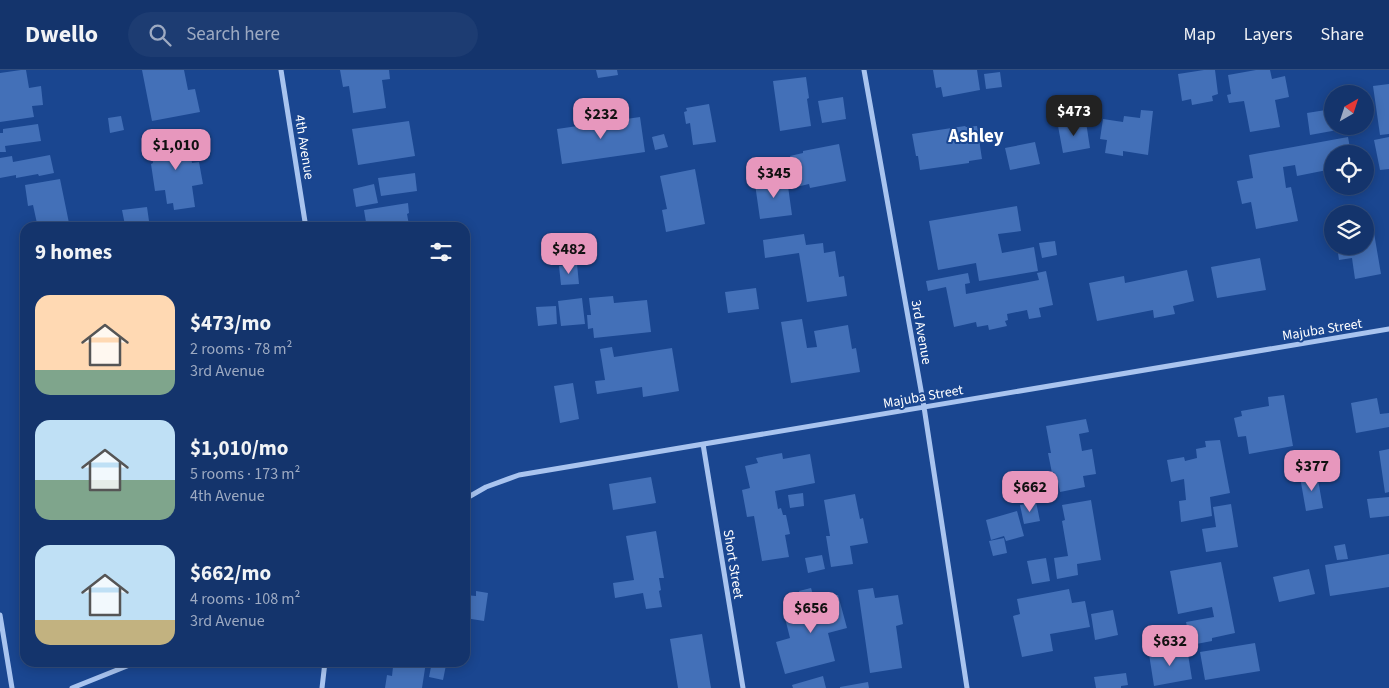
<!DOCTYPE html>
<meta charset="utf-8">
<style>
body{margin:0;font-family:"Source Sans 3",sans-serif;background:#1d3c72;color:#f1f3f6;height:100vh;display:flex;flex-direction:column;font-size:19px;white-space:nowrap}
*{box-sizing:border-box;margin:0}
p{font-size:16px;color:#9daac2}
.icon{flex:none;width:28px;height:28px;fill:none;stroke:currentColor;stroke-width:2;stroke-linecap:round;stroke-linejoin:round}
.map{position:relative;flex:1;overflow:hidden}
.drawer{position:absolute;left:20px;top:152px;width:450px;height:445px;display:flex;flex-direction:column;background:#14346c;border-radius:15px;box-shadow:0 2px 12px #0003,0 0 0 1px #334f7f}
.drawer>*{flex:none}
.needle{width:32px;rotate:39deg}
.fabs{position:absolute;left:1324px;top:15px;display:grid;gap:10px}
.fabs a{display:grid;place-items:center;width:50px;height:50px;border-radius:50%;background:#14346c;box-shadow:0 2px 12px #0003,0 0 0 1px #334f7f;font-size:25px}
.price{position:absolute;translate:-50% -42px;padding:0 11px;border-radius:10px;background:#e797bd;color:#111;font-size:16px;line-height:32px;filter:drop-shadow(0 1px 2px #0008)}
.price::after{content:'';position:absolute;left:50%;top:30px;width:15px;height:11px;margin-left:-8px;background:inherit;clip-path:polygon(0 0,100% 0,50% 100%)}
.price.on{background:#222;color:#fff}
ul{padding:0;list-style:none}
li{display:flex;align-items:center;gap:15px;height:125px;padding:0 15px}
li span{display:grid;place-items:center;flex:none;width:140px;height:100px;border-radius:15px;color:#555}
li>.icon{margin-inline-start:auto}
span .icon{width:60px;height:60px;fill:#fffc;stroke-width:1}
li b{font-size:21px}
h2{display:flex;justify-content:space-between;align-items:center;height:60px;padding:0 15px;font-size:21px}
header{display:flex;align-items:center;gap:30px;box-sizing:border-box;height:70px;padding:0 25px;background:#14346c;border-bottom:1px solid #334f7f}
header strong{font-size:24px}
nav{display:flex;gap:28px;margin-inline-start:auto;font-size:18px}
.search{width:350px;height:45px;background:#1d3c72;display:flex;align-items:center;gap:12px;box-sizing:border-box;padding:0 18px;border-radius:28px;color:#9daac2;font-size:19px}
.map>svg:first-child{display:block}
</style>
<header>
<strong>Dwello</strong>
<div class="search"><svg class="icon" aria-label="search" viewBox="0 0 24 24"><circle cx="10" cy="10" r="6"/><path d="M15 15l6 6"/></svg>Search here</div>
<nav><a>Map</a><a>Layers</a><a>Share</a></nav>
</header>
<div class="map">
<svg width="1389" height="618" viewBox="0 0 1389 618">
<rect width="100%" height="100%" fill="#1a4690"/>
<path fill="#4370b8" d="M 21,0 L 26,0 L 29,18 L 41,16 L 43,35 L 32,36 L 34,47 L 0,52 L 0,3 Z
M 142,0 L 184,0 L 188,20 L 195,19 L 200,42 L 152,51 Z
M 340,0 L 389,0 L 390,9 L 382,10 L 386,38 L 353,43 L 349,16 L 343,17 Z
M 596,0 L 617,0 L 618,5 L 598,8 Z
M 933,0 L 977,0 L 980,20 L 943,27 L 941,17 L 936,18 Z
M 1204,0 L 1215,0 L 1218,24 L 1212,26 L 1213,31 L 1192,35 L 1191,29 L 1182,31 L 1178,4 Z
M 1256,0 L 1270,0 L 1272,9 L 1285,6 L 1289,27 L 1275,30 L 1280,57 L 1250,62 L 1244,31 L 1229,33 L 1227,25 L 1231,24 L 1228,5 Z
M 1000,2 L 1002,17 L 986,19 L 984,4 Z
M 806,7 L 809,28 L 807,29 L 811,56 L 780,61 L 773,11 Z
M 1389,14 L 1389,64 L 1380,65 L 1373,16 Z
M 843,27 L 846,49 L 822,53 L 818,31 Z
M 709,34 L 716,72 L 693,75 L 690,53 L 686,54 L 684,42 L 687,41 L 686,38 Z
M 1332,39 L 1332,56 L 1342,56 L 1343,59 L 1310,65 L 1307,43 Z
M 1141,40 L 1153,41 L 1148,85 L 1123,81 L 1123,86 L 1105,83 L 1107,70 L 1100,69 L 1103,49 L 1123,52 L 1124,46 L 1140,48 Z
M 121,46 L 124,60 L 110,63 L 108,48 Z
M 640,47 L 645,82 L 562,94 L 557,59 Z
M 409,51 L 415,86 L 358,95 L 352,59 Z
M 1086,52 L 1090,78 L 1063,83 L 1058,56 Z
M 38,54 L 41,71 L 5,76 L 6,82 L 0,82 L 0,63 L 3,63 L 3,59 Z
M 965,56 L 966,57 L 977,56 L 982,89 L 969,91 L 969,93 L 920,100 L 918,86 L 916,86 L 912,64 Z
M 187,63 L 192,93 L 199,92 L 203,114 L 192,116 L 195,137 L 174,140 L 173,133 L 167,134 L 165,120 L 155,121 L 151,94 L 153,93 L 151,80 L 159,79 L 157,68 Z
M 664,64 L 668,77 L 655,80 L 652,67 Z
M 1348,67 L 1351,84 L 1332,84 L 1332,99 L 1297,106 L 1295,95 L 1283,97 L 1286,118 L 1291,117 L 1298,151 L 1256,159 L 1251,132 L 1242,134 L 1237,111 L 1253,108 L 1249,85 Z
M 1389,67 L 1389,99 L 1380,100 L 1374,70 Z
M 1035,72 L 1040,94 L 1010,100 L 1005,78 Z
M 839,74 L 846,111 L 810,118 L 809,114 L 796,117 L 790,86 L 803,83 L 803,81 Z
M 50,85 L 54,103 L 39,106 L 38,104 L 16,108 L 16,105 L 0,108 L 0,88 L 12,86 L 13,92 Z
M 695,99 L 705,154 L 666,162 L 662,140 L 667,139 L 660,106 Z
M 415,103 L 417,121 L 381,126 L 378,108 Z
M 60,109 L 70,158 L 38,158 L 33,135 L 28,136 L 25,115 Z
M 787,109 L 792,145 L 760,149 L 755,114 Z
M 374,114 L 378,133 L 356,137 L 353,119 Z
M 408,133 L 409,143 L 407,144 L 409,155 L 401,156 L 401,158 L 367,158 L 364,140 Z
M 1017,136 L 1021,161 L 998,164 L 1002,183 L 1034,177 L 1038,201 L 979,211 L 976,193 L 938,200 L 929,151 Z
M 147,137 L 149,151 L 125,155 L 122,140 Z
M 1373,157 L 1381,204 L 1355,209 L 1352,188 L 1339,190 L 1337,176 L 1365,176 L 1365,158 Z
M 804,164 L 806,175 L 823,173 L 824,183 L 835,181 L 839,207 L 844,206 L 847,226 L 807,232 L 799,183 L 765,188 L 763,170 Z
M 1055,171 L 1057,185 L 1042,188 L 1039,173 Z
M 1260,188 L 1266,220 L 1217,228 L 1211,197 Z
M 577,194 L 579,214 L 561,215 L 559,196 Z
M 1187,200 L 1194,231 L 1173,236 L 1175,244 L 1154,248 L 1153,240 L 1097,251 L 1089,213 L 1124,206 L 1125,213 Z
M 1046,201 L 1053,235 L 1039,238 L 1041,247 L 1029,249 L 1027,240 L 1007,244 L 1008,250 L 1005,251 L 1007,256 L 989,260 L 988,255 L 977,257 L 976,252 L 954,257 L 946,217 L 928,221 L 926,211 L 968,203 L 970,213 L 965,214 L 966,224 L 1039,210 L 1037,203 Z
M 756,218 L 759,239 L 728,243 L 725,222 Z
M 613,226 L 614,233 L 647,230 L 651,262 L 594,268 L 593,258 L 588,259 L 587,245 L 591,245 L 589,228 Z
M 582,228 L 585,254 L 561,256 L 558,231 Z
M 556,236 L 557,254 L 538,256 L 536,237 Z
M 802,249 L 807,278 L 817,277 L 814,261 L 848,255 L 852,279 L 856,278 L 860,302 L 791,313 L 781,252 Z
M 612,277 L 614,287 L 672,278 L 679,321 L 643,327 L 642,317 L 597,324 L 595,311 L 605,310 L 600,279 Z
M 573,313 L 579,349 L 560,353 L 554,316 Z
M 1284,325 L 1293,376 L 1249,384 L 1246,366 L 1238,367 L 1234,348 L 1242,346 L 1241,341 L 1269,336 L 1268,327 Z
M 1377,328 L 1380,344 L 1389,343 L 1389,357 L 1356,363 L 1351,333 Z
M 1086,349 L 1089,362 L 1079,364 L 1082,381 L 1092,379 L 1096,404 L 1083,406 L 1085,417 L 1060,422 L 1058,412 L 1056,413 L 1054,402 L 1052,403 L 1048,383 L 1051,383 L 1046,356 Z
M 1220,370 L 1230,423 L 1210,427 L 1212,446 L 1181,452 L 1179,431 L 1186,430 L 1184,409 L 1171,412 L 1167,390 L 1184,387 L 1185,391 L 1197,388 L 1196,379 L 1206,377 L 1205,371 Z
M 1389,379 L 1389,422 L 1385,423 L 1379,381 Z
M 782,383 L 783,389 L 810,384 L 815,413 L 775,421 L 778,439 L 781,438 L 783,445 L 786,445 L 790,464 L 785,465 L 789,487 L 762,491 L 754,446 L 747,447 L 742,420 L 750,418 L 745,396 L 758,393 L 756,388 Z
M 1317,404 L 1323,438 L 1306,441 L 1300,407 Z
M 651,407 L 656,433 L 613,440 L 609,414 Z
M 803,423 L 804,436 L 790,438 L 788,425 Z
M 855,424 L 860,449 L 863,448 L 868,473 L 850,476 L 853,494 L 831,497 L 826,466 L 830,466 L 824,430 Z
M 1389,427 L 1389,446 L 1370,448 L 1367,429 Z
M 1091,430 L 1101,490 L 1077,494 L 1078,505 L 1057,509 L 1054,488 L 1068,486 L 1062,451 L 1065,450 L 1062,435 Z
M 1036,432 L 1040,451 L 1024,454 L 1020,435 Z
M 1231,434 L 1238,477 L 1206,482 L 1202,459 L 1216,457 L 1213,437 Z
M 1017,441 L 1024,466 L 1006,471 L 1004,466 L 991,470 L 986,450 Z
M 656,461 L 664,508 L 659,508 L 661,520 L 659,521 L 662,537 L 646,539 L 643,523 L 615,528 L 613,513 L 634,510 L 626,466 Z
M 1004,468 L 1007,483 L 993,486 L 989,471 Z
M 1345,474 L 1348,489 L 1337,490 L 1334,476 Z
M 1389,484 L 1389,517 L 1330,526 L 1325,495 Z
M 822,485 L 825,499 L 808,503 L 805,488 Z
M 1046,488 L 1050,511 L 1032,514 L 1027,491 Z
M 1221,492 L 1235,563 L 1212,568 L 1212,571 L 1191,575 L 1186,552 L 1214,547 L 1212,537 L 1178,544 L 1170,501 Z
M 1309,499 L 1315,524 L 1279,532 L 1273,507 Z
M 811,518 L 814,528 L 802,532 L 799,521 Z
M 873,518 L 875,528 L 898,525 L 903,554 L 896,556 L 902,598 L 870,603 L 858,520 Z
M 1069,519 L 1072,533 L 1085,531 L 1090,557 L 1050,564 L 1053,581 L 1022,587 L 1013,546 L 1020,544 L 1017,529 Z
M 476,521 L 488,523 L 484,551 L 465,548 L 465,525 L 476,526 Z
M 838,525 L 847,558 L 828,563 L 835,591 L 785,604 L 776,572 L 790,568 L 783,540 Z
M 1113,540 L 1118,565 L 1095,570 L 1091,544 Z
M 702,564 L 711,618 L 678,618 L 670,569 Z
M 1255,573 L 1260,601 L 1205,610 L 1200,582 Z
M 1187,578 L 1192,609 L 1154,616 L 1149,584 Z
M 399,592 L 426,592 L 422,618 L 385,618 L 387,605 L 392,606 L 393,597 L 398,598 Z
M 432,592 L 446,595 L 443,610 L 429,607 Z
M 1126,603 L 1128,615 L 1121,616 L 1121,618 L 1096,618 L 1094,607 Z
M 823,606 L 826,618 L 793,618 L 792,615 Z
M 868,612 L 869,618 L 840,618 L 840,617 Z"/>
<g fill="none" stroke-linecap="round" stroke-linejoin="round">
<path stroke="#a9c4ef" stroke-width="5" d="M 281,0 L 306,158
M 864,0 L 924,337 L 967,618
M 703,374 L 743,618
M 465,429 L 486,417 L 519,405 L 1389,259
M 0,545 L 12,618
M 72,618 L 137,592
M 322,618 L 325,592"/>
</g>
<g text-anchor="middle" stroke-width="4" stroke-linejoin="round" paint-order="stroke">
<g font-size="14" fill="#fff" stroke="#1a4690">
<text transform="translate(305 77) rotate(81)" y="5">4th Avenue</text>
<text transform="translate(1322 259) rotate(-9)" y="5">Majuba Street</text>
<text transform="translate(922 262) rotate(80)" y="5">3rd Avenue</text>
<text transform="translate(923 326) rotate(-10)" y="5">Majuba Street</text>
<text transform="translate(734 494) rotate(81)" y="5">Short Street</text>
</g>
<g font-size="19" font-weight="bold" fill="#fff" stroke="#1a4690">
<text x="976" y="72">Ashley</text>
</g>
</g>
</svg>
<div class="fabs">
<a><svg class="needle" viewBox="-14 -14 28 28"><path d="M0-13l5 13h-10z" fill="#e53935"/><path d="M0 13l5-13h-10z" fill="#9daac2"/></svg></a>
<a><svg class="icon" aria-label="locate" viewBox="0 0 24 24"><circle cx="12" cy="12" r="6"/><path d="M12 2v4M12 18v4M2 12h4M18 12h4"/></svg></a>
<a><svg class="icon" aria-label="layers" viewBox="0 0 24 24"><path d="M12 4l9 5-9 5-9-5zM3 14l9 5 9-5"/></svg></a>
</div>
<b class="price on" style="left:1074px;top:67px">$473</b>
<b class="price" style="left:601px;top:70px">$232</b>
<b class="price" style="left:176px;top:101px">$1,010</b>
<b class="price" style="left:774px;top:129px">$345</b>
<b class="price" style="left:569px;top:205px">$482</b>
<b class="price" style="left:1312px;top:422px">$377</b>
<b class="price" style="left:1030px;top:443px">$662</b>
<b class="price" style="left:811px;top:564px">$656</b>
<b class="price" style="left:1170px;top:597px">$632</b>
<section class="drawer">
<h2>9 homes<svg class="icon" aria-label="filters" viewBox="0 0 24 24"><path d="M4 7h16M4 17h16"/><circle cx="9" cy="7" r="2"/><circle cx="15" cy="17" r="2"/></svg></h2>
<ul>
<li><span style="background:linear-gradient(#ffd9b3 75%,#7fa58c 0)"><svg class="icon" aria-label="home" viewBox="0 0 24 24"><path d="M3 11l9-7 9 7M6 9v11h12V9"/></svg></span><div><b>$473/mo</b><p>2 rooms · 78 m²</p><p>3rd Avenue</p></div></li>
<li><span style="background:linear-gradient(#bfe0f5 60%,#7fa58c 0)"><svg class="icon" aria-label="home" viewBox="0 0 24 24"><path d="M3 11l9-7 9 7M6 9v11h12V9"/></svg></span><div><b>$1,010/mo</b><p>5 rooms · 173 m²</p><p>4th Avenue</p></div></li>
<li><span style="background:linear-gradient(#bfe0f5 75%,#c2b280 0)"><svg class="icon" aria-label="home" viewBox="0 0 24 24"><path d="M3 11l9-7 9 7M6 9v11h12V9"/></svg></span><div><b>$662/mo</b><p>4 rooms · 108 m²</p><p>3rd Avenue</p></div></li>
</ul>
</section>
</div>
